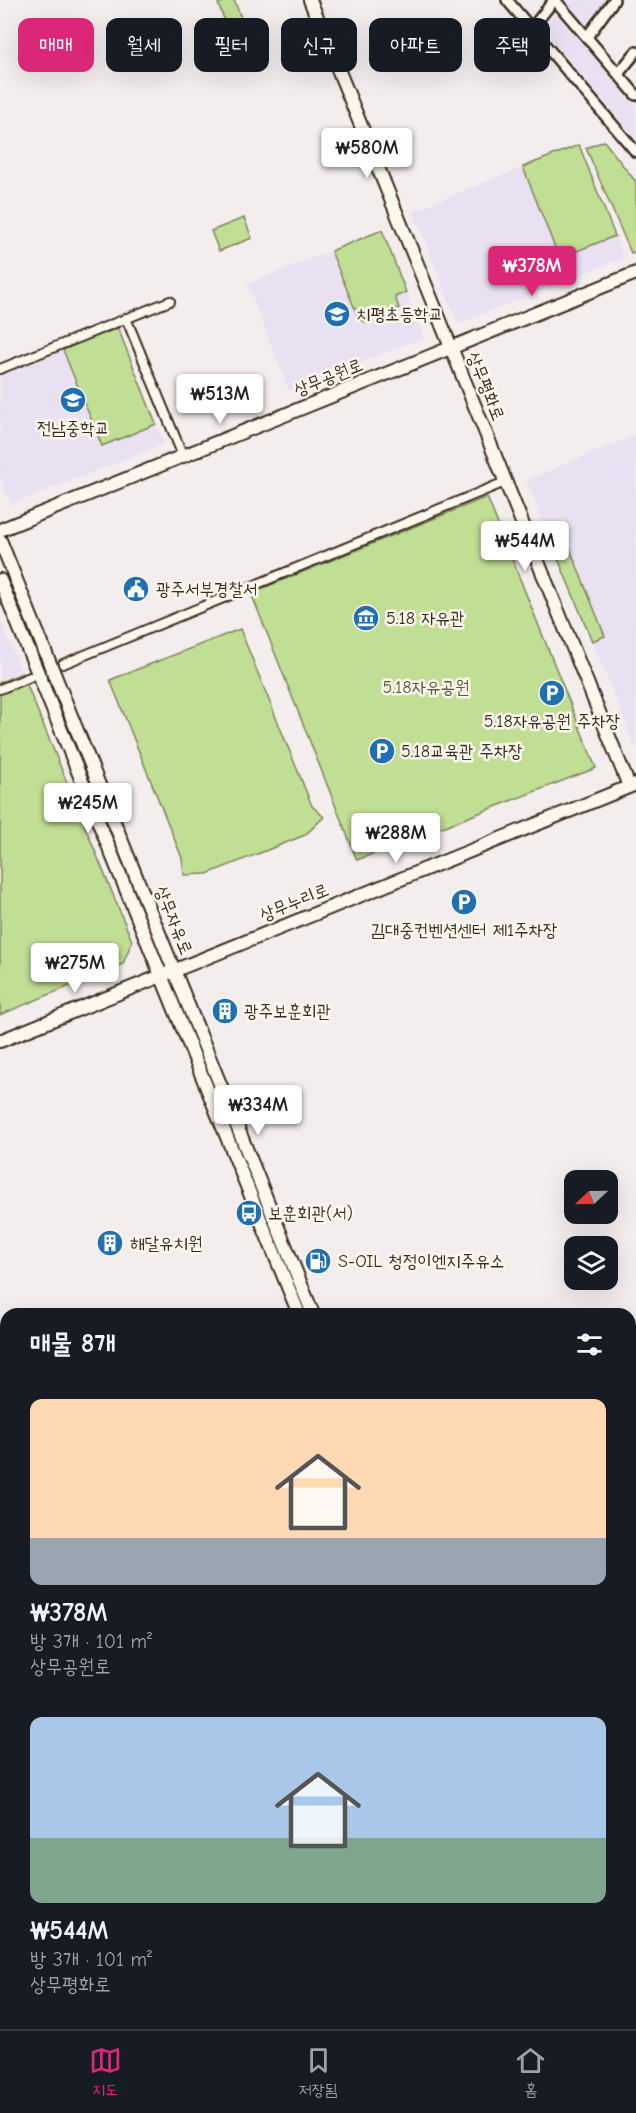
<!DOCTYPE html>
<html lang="ko">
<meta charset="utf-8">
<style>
body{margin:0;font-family:"Comic Neue","Poor Story",sans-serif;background:#242831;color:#f1f3f6;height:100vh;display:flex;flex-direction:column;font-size:22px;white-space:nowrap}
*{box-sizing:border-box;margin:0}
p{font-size:20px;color:#9ea1a6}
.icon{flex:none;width:33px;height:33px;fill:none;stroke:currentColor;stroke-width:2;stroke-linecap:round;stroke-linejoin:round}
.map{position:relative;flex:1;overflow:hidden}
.side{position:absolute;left:0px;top:1308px;width:636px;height:722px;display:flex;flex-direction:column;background:#171b24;border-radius:18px 18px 0 0;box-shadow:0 6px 24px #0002}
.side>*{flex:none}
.top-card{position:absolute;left:18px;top:18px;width:600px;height:54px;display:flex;gap:12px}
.needle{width:39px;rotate:248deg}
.buttons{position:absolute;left:564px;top:1170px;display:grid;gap:12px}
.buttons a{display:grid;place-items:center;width:54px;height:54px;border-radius:12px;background:#171b24;box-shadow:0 6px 24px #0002;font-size:30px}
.price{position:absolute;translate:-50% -51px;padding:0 14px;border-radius:6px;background:#fff;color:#222;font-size:20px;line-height:39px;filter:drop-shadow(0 2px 3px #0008)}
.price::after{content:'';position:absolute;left:50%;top:36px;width:18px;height:14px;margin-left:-9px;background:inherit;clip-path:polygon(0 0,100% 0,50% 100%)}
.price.on{background:#db2777;color:#fff}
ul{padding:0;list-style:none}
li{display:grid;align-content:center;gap:12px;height:318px;padding:0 30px}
li span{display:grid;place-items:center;height:186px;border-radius:12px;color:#555}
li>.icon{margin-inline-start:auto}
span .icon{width:108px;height:108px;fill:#fffc;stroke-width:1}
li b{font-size:26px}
h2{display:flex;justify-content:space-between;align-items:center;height:72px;padding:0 30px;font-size:26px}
.chip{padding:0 21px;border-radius:12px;background:#171b24;box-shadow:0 6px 24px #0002;font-size:21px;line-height:54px}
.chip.on{background:#db2777;color:#fff}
.dock{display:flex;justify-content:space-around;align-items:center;height:84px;border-top:2px solid #363941;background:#171b24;font-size:16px;color:#9ea1a6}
.dock a{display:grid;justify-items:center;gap:3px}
.dock .on{color:#db2777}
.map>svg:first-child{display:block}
</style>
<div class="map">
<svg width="636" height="2029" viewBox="0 0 636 2029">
<rect width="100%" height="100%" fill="#f3edee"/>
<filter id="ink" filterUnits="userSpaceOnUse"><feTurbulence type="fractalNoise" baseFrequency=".0167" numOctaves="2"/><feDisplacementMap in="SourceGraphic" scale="12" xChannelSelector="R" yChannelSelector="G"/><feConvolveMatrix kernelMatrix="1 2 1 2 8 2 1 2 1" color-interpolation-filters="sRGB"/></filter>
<g filter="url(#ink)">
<path fill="#e9e1f1" d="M 565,0 L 610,0 L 591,26 L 583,25 L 568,8 Z
M 558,15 L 636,104 L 636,140 L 545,32 L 543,27 L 553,16 Z
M 579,145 L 624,258 L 458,324 L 413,211 Z
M 382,230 L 424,337 L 289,390 L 247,284 Z
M 118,328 L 164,444 L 11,505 L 0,477 L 0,375 Z
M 636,435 L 636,749 L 526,480 Z
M 0,619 L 21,671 L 0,680 Z"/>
<path fill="#c1de95" stroke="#7e845a" stroke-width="1.5" d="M 228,0 L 234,0 L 250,40 L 235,46 L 218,4 Z
M 604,141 L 636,182 L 636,251 L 631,253 L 586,148 Z
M 579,145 L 615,236 L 559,258 L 523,167 Z
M 244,218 L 252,238 L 219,251 L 211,231 Z
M 382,230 L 406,292 L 395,297 L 399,308 L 365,322 L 359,319 L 331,251 Z
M 118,328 L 156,424 L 102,446 L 63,350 Z
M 487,497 L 596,768 L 357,860 L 251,593 Z
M 566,539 L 605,636 L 592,641 L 552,544 Z
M 240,629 L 312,806 L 324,817 L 305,835 L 207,874 L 184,875 L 182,858 L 110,680 Z
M 22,673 L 132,941 L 123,964 L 0,1015 L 0,682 Z"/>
<path fill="#8fdaf0" stroke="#6d949c" stroke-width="1.5" d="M 0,1432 L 6,1433 L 6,1521 L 0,1520 Z
M 630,1602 L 636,1604 L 636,1682 L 630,1680 Z"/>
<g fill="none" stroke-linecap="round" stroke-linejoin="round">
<defs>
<path id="pedestrian" d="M 126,318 L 183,456
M 0,369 L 170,301
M 63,664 L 505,482
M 0,689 L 30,677"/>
<path id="minor" d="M 507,0 L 636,152
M 555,0 L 636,95
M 532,28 L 554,0
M 587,37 L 614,0
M 618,74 L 636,52
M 630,1997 L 636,1992
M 593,2029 L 599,2024"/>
<path id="tertiary" d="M 310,0 L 629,786
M 0,530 L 636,273
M 0,540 L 313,1314
M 0,580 L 299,1314
M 0,1041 L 636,784
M 0,1387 L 6,1388
M 630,1541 L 636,1542
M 0,1559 L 6,1560
M 630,1761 L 636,1768"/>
<path id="trunk" d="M 630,1958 L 636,1952
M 630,1980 L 636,1974
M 552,2029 L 558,2024
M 575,2029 L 581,2024"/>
</defs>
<use href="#pedestrian" stroke="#3b2a1e" stroke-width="12"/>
<use href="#minor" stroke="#3b2a1e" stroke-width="14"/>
<use href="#tertiary" stroke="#3b2a1e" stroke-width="16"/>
<use href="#trunk" stroke="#3b2a1e" stroke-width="21"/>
<use href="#pedestrian" stroke="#fbf7ec" stroke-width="8"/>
<use href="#minor" stroke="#fbf7ec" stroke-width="9"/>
<use href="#tertiary" stroke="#fbf7ec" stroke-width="12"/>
<use href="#trunk" stroke="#fbdf96" stroke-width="16"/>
</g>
</g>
<defs>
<symbol id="school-disc" viewBox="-11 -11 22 22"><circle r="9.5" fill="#1f6fb2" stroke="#fbf7ec"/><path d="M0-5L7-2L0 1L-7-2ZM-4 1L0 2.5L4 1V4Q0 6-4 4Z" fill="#fff"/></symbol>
<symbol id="civic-disc" viewBox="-11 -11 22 22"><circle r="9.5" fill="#1f6fb2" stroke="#fbf7ec"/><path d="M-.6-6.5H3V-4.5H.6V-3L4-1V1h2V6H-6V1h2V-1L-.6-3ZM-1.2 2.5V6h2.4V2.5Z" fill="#fff"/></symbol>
<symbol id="museum-disc" viewBox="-11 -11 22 22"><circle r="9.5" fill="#1f6fb2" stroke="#fbf7ec"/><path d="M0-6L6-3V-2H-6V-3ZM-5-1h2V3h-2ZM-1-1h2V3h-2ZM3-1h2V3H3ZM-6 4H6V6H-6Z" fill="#fff"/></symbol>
<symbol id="parking-disc" viewBox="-11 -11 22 22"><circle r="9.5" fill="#1f6fb2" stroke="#fbf7ec"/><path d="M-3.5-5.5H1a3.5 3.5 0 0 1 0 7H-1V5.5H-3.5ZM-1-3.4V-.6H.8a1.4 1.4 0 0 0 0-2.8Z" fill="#fff"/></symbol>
<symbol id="building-disc" viewBox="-11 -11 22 22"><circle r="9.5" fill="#1f6fb2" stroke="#fbf7ec"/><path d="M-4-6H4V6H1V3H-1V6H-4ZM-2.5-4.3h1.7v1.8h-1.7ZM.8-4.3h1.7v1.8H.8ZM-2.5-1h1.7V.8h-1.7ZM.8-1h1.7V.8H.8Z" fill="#fff"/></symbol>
<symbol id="bus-disc" viewBox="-11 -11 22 22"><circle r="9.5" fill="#1f6fb2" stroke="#fbf7ec"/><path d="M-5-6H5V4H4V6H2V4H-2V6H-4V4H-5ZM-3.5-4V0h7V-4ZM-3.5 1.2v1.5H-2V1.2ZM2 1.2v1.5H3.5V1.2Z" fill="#fff"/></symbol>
<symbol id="fuel-disc" viewBox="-11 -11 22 22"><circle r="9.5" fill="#1f6fb2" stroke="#fbf7ec"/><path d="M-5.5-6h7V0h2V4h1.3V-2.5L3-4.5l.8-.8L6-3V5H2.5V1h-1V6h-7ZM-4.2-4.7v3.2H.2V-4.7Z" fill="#fff"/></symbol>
</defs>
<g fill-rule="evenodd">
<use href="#school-disc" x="322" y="299" width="30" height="30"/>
<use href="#school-disc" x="58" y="385" width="30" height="30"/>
<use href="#civic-disc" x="121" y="574" width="30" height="30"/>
<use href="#museum-disc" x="351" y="603" width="30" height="30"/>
<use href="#parking-disc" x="537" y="678" width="30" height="30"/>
<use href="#parking-disc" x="367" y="736" width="30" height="30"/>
<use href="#parking-disc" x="449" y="887" width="30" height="30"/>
<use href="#building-disc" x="210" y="996" width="30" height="30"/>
<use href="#bus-disc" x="234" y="1198" width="30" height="30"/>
<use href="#building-disc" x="95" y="1228" width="30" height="30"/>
<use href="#fuel-disc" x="303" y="1246" width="30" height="30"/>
</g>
<g text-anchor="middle" stroke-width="5" stroke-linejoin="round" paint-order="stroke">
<g font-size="18" fill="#3b2a1e" stroke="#fbf7ec" text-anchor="start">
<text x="356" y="320">치평초등학교</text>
<text x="73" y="434" text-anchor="middle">전남중학교</text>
<text x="156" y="595">광주서부경찰서</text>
<text x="386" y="624">5.18 자유관</text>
<text x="552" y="727" text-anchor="middle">5.18자유공원 주차장</text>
<text x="401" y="757">5.18교육관 주차장</text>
<text x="464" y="936" text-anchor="middle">김대중컨벤션센터 제1주차장</text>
<text x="244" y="1017">광주보훈회관</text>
<text x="268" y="1219">보훈회관(서)</text>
<text x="130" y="1249">해달유치원</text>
<text x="338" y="1267">S-OIL 청정이엔지주유소</text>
</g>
<g font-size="18" fill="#3b2a1e" stroke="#fbf7ec">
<text transform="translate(328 377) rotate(-22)" y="6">상무공원로</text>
<text transform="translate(486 386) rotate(68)" y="6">상무평화로</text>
<text transform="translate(294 902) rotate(-22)" y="6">상무누리로</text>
<text transform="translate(174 920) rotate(68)" y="6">상무자유로</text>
</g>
<g font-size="18" fill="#5c573c" stroke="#fbf7ec">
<text x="426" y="693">5.18자유공원</text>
</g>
</g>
</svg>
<div class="buttons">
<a><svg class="needle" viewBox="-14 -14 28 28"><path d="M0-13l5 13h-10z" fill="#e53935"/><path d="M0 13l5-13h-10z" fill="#9ea1a6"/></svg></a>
<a><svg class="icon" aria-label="layers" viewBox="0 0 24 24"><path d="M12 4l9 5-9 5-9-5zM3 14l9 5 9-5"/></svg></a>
</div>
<b class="price" style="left:367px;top:179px">₩580M</b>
<b class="price on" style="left:532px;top:297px">₩378M</b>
<b class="price" style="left:220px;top:425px">₩513M</b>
<b class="price" style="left:525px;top:572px">₩544M</b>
<b class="price" style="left:88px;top:834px">₩245M</b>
<b class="price" style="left:396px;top:864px">₩288M</b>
<b class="price" style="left:75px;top:994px">₩275M</b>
<b class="price" style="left:258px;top:1136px">₩334M</b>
<div class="top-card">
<a class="chip on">매매</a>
<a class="chip">월세</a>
<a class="chip">필터</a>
<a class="chip">신규</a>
<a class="chip">아파트</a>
<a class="chip">주택</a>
</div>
<section class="side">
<h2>매물 8개<svg class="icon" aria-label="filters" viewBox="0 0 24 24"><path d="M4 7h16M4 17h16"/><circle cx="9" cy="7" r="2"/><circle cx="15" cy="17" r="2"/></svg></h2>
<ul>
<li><span style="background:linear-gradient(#ffd9b3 75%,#9aa5b1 0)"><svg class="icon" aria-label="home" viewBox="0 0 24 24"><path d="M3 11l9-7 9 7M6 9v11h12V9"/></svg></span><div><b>₩378M</b><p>방 3개 · 101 m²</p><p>상무공원로</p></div></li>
<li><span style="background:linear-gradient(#a9c7e8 65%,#7fa58c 0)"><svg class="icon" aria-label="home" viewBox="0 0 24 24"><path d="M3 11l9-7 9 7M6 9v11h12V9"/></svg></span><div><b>₩544M</b><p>방 3개 · 101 m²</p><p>상무평화로</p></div></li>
</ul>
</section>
</div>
<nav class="dock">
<a class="on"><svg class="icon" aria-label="map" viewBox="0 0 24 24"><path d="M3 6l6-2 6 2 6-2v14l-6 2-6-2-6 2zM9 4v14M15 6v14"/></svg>지도</a>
<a><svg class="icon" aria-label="saved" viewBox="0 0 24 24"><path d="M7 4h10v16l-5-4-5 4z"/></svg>저장됨</a>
<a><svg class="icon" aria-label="home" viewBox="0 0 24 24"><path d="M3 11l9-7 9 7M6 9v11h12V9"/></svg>홈</a>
</nav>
